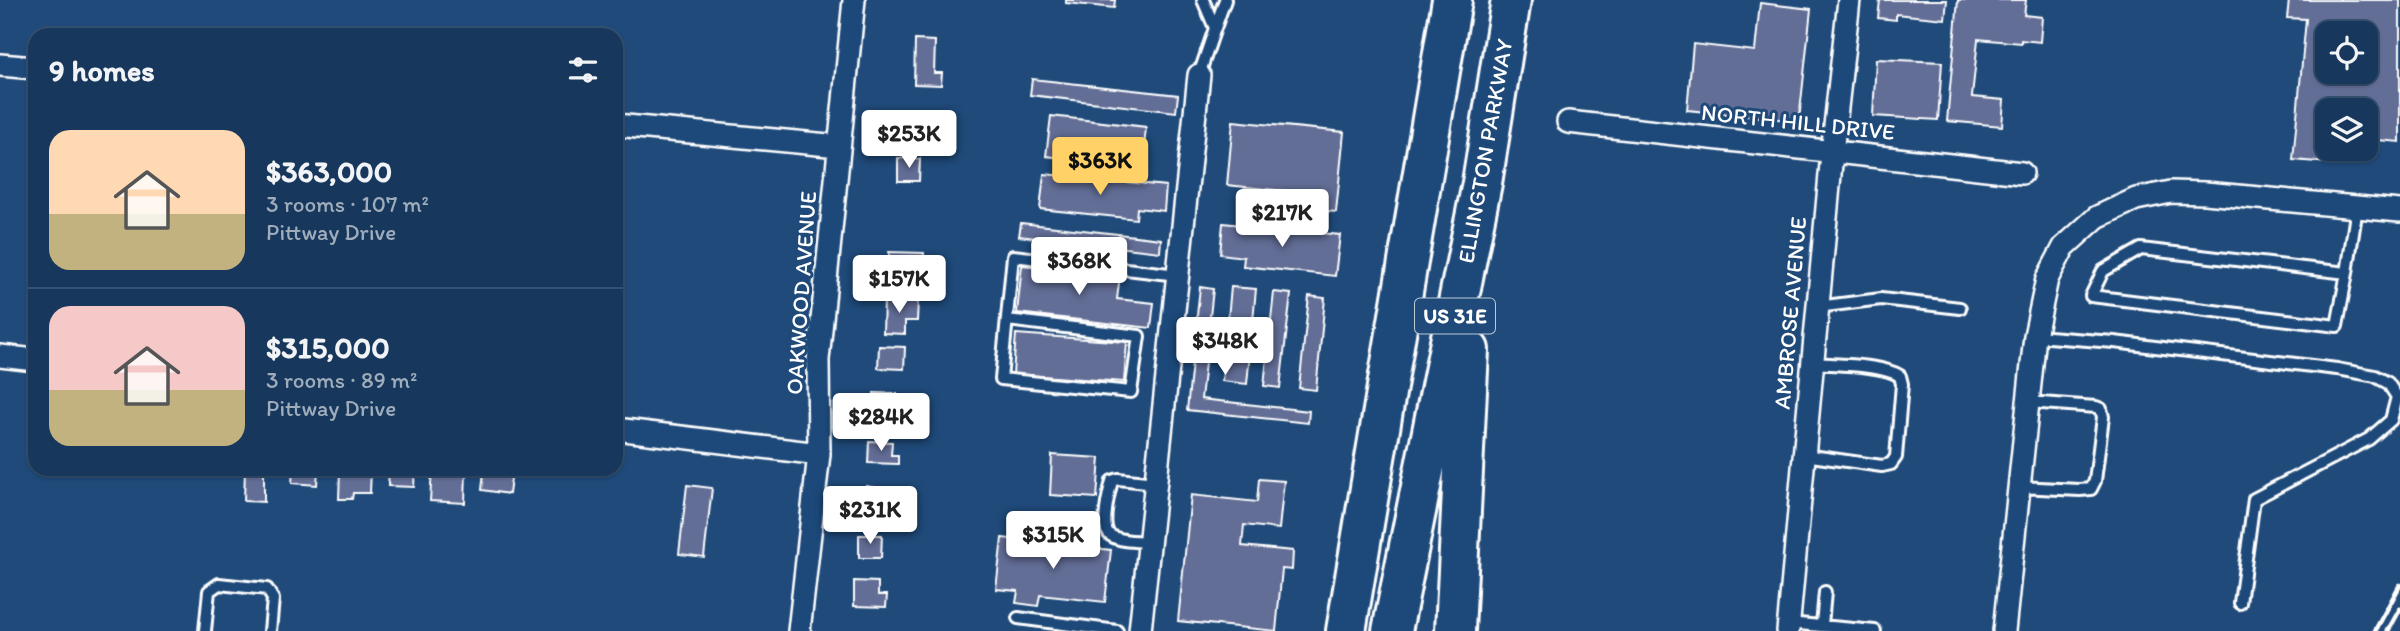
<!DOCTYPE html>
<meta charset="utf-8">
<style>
body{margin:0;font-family:Itim,sans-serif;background:#244365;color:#f1f3f6;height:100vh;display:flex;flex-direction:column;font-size:26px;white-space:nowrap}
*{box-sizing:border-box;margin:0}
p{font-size:23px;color:#9eacbb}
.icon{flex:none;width:38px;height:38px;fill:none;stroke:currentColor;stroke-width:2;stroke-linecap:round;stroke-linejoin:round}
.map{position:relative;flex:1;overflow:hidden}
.details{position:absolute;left:28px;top:28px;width:595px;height:448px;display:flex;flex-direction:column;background:#17385c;border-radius:21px;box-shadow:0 2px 5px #0004,0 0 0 2px #365272}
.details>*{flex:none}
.buttons{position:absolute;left:2315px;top:21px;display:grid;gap:14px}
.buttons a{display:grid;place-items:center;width:63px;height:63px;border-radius:14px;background:#17385c;box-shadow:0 2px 5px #0004,0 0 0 2px #365272;font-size:35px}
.price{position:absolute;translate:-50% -60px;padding:0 16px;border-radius:7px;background:#fff;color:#222;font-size:23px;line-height:46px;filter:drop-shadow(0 2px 4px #0008)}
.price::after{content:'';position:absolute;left:50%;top:42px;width:21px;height:16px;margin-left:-10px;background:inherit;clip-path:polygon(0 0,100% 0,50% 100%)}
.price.selected{background:#ffd166;color:#111}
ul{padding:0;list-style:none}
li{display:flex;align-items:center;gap:21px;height:175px;padding:0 21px}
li+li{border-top:2px solid #365272}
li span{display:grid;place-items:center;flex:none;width:196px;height:140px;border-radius:21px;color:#555}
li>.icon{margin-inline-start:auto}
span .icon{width:84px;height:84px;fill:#fffc;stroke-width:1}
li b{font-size:30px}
h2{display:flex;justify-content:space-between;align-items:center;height:84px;padding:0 21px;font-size:30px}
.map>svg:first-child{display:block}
</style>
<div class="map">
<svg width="2400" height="631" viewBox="0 0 2400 631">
<rect width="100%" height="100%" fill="#1f4a7a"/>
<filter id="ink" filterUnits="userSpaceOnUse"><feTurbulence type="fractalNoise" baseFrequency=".0143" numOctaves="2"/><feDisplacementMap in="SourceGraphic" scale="14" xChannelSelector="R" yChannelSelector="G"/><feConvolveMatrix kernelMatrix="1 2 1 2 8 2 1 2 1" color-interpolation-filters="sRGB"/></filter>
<g filter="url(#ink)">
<path fill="#646e97" stroke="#fff" stroke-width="2" fill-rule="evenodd" d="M 1066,0 L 1115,0 L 1114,8 L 1066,3 Z
M 1880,0 L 1947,0 L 1945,19 L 1896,14 L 1896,20 L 1878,18 Z
M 1958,0 L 2026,0 L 2024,15 L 2042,17 L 2040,42 L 2021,40 L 2021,43 L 1978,39 L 1972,97 L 2004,100 L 2002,126 L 1947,121 Z
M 2289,0 L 2400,0 L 2400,142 L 2366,139 L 2366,110 L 2328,110 L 2328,149 L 2344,149 L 2342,164 L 2293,160 L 2306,19 L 2287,18 ZM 2328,33 L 2366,33 L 2366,72 L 2328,72 Z
M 1760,3 L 1811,9 L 1799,121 L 1687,110 L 1693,44 L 1755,51 Z
M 915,40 L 935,41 L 934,73 L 942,73 L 941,85 L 914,84 Z
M 1876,59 L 1942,62 L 1938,120 L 1873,116 Z
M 1032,79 L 1178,95 L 1176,112 L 1030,95 Z
M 903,112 L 937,114 L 936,135 L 902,133 Z
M 1051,116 L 1146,127 L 1142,167 L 1046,156 Z
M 1233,121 L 1344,132 L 1336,212 L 1303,209 L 1305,193 L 1227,185 Z
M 898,158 L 920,159 L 919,181 L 898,181 Z
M 1044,174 L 1166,186 L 1164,211 L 1137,208 L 1136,219 L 1040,209 Z
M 1021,223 L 1161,239 L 1160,252 L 1019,236 Z
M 1223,223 L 1340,235 L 1335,276 L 1243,266 L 1244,257 L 1220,254 Z
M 889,252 L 924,253 L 923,276 L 888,275 Z
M 1022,265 L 1120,275 L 1117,299 L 1154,303 L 1151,328 L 1017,313 Z
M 1200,287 L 1213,289 L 1201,399 L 1309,411 L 1308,423 L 1187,410 Z
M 1231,287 L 1256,289 L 1247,384 L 1222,381 Z
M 1274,292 L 1291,294 L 1280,388 L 1264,386 Z
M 1309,296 L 1325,298 L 1316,390 L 1299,388 Z
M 884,299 L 918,300 L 917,321 L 905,321 L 905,334 L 883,333 Z
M 1016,334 L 1127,342 L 1124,382 L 1013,374 Z
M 879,346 L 905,347 L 904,369 L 878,368 Z
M 874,393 L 897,394 L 896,417 L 873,416 Z
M 869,441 L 892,442 L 891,455 L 898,455 L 898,464 L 868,463 Z
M 1052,455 L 1100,458 L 1097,498 L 1050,495 Z
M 245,469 L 273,469 L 264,470 L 264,502 L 244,501 Z
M 293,469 L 318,469 L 317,485 L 292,483 Z
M 340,469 L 371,469 L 370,493 L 353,493 L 352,499 L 339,499 Z
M 389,469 L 415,469 L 414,487 L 388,486 Z
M 432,469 L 466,470 L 465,503 L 430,501 Z
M 484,469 L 512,470 L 509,494 L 482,490 Z
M 1259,479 L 1284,481 L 1279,529 L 1244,525 L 1242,546 L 1293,551 L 1292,570 L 1282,569 L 1276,631 L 1178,621 L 1191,495 L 1257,502 Z
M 687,485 L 712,488 L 704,557 L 679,554 Z
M 866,486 L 889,490 L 886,512 L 863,509 Z
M 859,535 L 882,535 L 881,558 L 859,558 Z
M 1002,538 L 1111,550 L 1105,602 L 1040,595 L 1038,606 L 1016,603 L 1018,591 L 996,589 Z
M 854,581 L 878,582 L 878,595 L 887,595 L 886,607 L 854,606 Z"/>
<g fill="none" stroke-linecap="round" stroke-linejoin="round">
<defs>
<path id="service" d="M 1215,28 L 1225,0
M 1199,75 L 1215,28 L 1203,0
M 2347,273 L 2337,326 L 2091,296 L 2103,271 L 2141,249 L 2347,273 L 2357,207
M 1817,307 L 1881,299 L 1960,308
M 1007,320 L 1139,336 L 1131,392 L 1001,379 L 1013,256 L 1178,275
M 2035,336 L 2114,342 L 2337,369 L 2375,376 L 2388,383 L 2397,397 L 2391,420 L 2369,439 L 2254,499 L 2240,603
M 1804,455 L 1882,466 L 1891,464 L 1896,457 L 1902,384 L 1900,376 C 1882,364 1835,365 1812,363
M 2019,487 L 2080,490 L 2091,489 L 2095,481 L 2103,417 L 2101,409 L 2096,407 L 2028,402
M 1150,542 C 1138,541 1120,542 1110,535 C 1100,528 1109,492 1112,481 L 1118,479 L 1156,483
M 1018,618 L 1117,631
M 1788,623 L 1875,631
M 1822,625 L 1825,592
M 205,631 L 209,591 L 219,584 L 267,589 L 273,599 L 270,631"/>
<path id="minor" d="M 0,65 L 35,68
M 1568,122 L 2022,173
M 616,125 L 839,146
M 0,356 L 35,360
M 616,429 L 819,454
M 799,631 L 819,454 L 818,360 L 854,0
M 1140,631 L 1199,75
M 1788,631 L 1832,153 L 1849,0
M 2004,631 L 2035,336 L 2047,279 L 2064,247 L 2097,217 L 2136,199 L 2171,192 L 2205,193 L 2400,211"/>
<path id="motorway" d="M 1346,631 L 1452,0
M 1392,631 L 1482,183 L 1511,0
M 1455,631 L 1469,350"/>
</defs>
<use href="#service" stroke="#fff" stroke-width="16"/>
<use href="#minor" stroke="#fff" stroke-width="26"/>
<use href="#motorway" stroke="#fff" stroke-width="44"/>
<use href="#service" stroke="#1f4a7a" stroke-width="10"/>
<use href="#minor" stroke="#1f4a7a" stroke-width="21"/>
<use href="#motorway" stroke="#1f4a7a" stroke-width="38"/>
<path stroke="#fff" stroke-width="5" d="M 2375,631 L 2400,585
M 2388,631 L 2400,609"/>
</g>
</g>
<g text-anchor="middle" stroke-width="6" stroke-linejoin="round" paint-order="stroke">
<rect fill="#1f4a7a" stroke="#bcc9d7" stroke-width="2" x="1415" y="298.5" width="80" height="35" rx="5"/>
<g font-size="21" font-weight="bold" fill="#fff">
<text x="1455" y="323">US 31E</text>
</g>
<g font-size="23" fill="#fff" stroke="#1f4a7a">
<text transform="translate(1798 122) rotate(6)" y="8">NORTH HILL DRIVE</text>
<text transform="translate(1485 151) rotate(-80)" y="8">ELLINGTON PARKWAY</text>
<text transform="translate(801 293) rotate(-86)" y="8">OAKWOOD AVENUE</text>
<text transform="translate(1790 313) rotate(-85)" y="8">AMBROSE AVENUE</text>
</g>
</g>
</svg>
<div class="buttons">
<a><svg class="icon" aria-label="locate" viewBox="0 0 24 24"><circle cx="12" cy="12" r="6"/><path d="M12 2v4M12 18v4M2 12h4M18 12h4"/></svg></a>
<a><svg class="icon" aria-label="layers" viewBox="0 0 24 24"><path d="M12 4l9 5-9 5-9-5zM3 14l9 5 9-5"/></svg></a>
</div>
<b class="price" style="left:909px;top:170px">$253K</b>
<b class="price selected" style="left:1100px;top:197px">$363K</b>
<b class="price" style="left:1282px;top:249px">$217K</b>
<b class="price" style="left:1079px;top:297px">$368K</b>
<b class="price" style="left:899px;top:315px">$157K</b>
<b class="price" style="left:1225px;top:377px">$348K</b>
<b class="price" style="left:881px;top:453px">$284K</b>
<b class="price" style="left:870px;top:546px">$231K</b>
<b class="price" style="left:1053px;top:571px">$315K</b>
<section class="details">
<h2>9 homes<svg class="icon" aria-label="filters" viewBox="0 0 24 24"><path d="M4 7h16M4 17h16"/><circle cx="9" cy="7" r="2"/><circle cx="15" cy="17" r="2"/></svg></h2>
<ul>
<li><span style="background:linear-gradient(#ffd9b3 60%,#c2b280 0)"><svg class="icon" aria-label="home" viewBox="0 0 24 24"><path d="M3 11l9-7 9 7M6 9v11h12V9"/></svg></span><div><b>$363,000</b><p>3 rooms · 107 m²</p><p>Pittway Drive</p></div></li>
<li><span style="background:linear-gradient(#f6c9c9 60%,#c2b280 0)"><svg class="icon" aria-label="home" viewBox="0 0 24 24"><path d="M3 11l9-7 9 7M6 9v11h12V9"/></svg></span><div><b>$315,000</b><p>3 rooms · 89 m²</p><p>Pittway Drive</p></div></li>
</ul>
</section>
</div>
